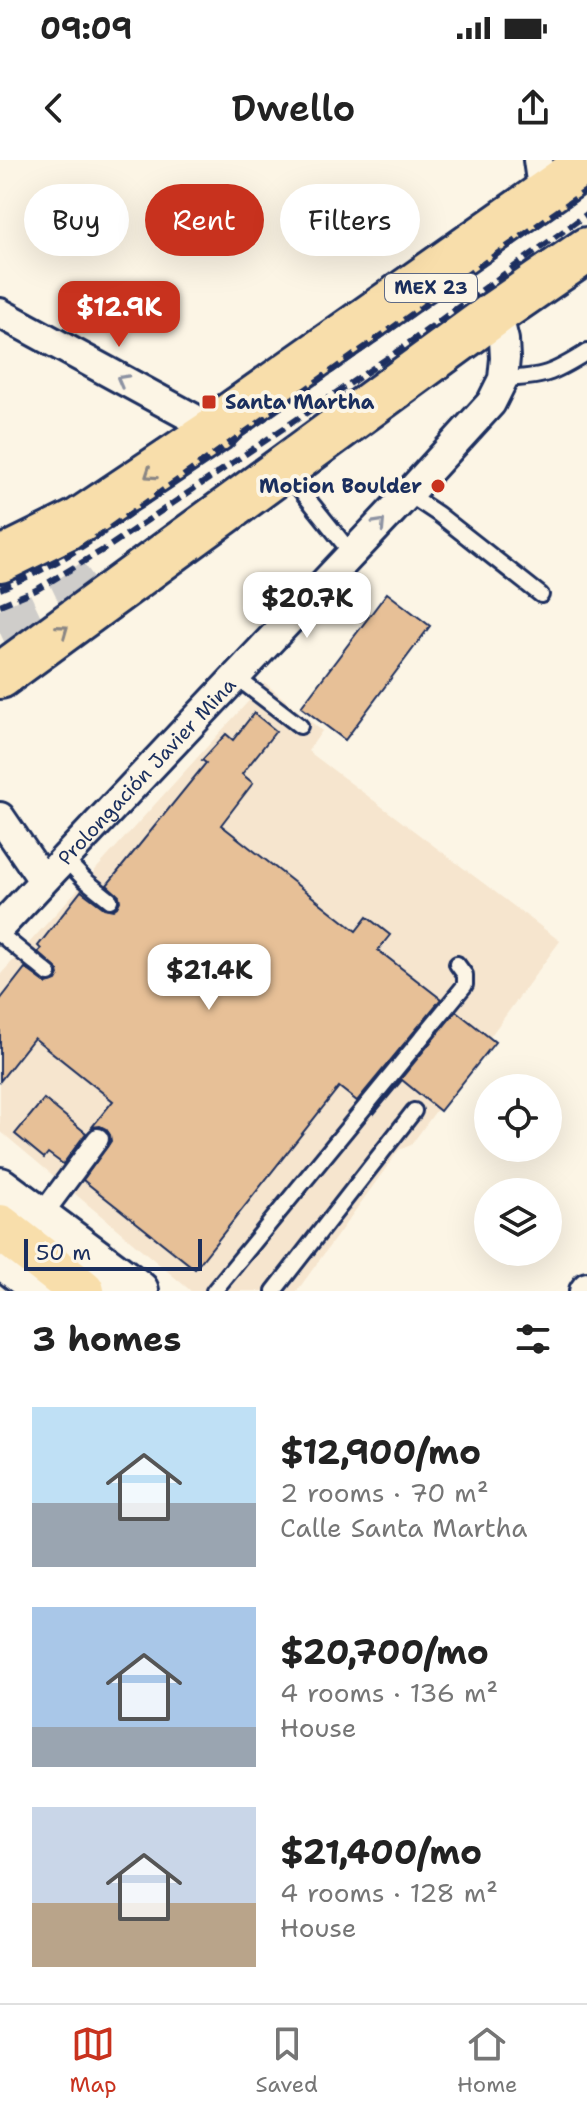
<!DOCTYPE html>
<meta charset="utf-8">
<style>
body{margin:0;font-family:"Shantell Sans",sans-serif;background:#f2f2f2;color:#222;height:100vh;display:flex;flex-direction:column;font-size:30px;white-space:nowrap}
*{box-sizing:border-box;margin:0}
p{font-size:26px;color:#767676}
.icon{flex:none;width:44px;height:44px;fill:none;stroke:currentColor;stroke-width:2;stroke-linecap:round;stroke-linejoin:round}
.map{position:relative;height:1131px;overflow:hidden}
.side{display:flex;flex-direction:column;background:#fff;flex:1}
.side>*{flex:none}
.hud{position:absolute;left:24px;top:24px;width:540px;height:72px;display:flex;gap:16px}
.tools{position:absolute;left:474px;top:914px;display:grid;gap:16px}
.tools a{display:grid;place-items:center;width:88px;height:88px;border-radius:50%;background:#fff;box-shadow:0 8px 32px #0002;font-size:40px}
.scale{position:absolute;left:24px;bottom:20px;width:178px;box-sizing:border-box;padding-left:8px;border:4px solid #1b2f5e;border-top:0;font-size:22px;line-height:28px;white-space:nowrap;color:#1b2f5e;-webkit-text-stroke:6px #fcf5e5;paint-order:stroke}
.price{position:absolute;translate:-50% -68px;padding:0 18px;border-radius:16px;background:#fff;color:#222;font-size:26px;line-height:52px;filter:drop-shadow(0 2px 4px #0008)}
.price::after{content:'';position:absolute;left:50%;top:48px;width:24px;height:18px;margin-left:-12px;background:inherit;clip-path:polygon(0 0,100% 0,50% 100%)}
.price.active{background:#c8321e;color:#fff}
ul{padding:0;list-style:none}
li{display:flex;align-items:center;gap:24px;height:200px;padding:0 32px}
li span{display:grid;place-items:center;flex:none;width:224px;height:160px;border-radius:0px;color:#555}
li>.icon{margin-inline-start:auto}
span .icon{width:96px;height:96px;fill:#fffc;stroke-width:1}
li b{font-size:34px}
h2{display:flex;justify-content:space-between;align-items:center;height:96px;padding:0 32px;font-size:34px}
.tag{padding:0 28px;border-radius:36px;background:#fff;box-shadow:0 8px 32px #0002;font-size:28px;line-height:72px}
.tag.active{background:#c8321e;color:#fff}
.status{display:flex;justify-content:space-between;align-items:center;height:56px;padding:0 40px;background:#fff;direction:ltr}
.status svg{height:22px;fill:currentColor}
header{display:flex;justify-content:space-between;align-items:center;height:104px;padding:0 32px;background:#fff;font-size:36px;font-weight:600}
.dock{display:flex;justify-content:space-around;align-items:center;height:112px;border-top:2px solid #e0e0e0;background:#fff;font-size:22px;color:#767676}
.dock a{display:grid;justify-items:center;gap:4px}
.dock .active{color:#c8321e}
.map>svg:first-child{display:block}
</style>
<div class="status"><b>09:09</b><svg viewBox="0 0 49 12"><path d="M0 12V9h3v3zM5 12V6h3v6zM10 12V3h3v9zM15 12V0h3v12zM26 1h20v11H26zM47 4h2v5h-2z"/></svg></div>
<header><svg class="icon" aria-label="back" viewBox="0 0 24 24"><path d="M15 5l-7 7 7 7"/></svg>Dwello<svg class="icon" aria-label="share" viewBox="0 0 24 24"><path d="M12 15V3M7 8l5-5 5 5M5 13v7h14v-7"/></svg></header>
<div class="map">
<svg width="587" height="1131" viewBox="0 0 587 1131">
<rect width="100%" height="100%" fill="#fcf5e5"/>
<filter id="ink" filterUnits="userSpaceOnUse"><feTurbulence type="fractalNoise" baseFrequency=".0125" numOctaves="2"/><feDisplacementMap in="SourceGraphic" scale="16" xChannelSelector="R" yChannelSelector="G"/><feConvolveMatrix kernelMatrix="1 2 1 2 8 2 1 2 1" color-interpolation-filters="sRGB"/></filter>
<g filter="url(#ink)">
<path fill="#f6e5ce" d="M 265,523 L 322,571 L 308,591 L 560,781 L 411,985 L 399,990 L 297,1131 L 191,1131 L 0,971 L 0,815 Z"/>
<path fill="#e7c097" stroke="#1b2f5e" stroke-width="2" d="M 387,433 L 430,466 L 345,580 L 301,547 Z
M 254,553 L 276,571 L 242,614 L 253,623 L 221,665 L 356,771 L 367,757 L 390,775 L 378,790 L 441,839 L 357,941 L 339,927 L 195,1109 L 83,1020 L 111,981 L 110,975 L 106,969 L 100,966 L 92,967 L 113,941 L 34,878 L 0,921 L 0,840 L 25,808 L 47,824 L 56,821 L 59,815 L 58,810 L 38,792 L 41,789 L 38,786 L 81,731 L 104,748 L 113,750 L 117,747 L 120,741 L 119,736 L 107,725 L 206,603 L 202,600 L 226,574 L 233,580 Z
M 456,851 L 495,882 L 440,951 L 402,920 L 374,954 L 373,953 Z
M 44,939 L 86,973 L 63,1004 L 48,993 L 44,998 L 15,974 Z"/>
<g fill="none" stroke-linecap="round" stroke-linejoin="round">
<path stroke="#cfcdca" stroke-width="44" stroke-dasharray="44 22" stroke-linecap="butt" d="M 0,473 L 63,443 L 108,410"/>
<defs>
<path id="service" d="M 503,219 C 544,217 552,214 587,192
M 287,313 L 352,394
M 408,334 L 438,354 L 541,435
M 236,517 L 300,566
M 64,698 L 85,720 L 110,740
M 0,774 L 49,814
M 214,1131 L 465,825 L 465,815 L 457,804
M 274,1131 L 414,951"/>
<path id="pedestrian" d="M 40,1057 L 98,979"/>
<g id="minor">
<path d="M 538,0 L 543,35"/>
<path d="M 0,153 L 215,270"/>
<path d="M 0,657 L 43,720"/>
<path id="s1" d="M 0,767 L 408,334 L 491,243 L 503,219 L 505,198 L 504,180 L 497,152"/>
<path d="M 584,1131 L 587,1127"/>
</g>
<path id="secondary" d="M 0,1028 L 138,1131
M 0,1096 L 44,1131"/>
<path id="primary" d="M 0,400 L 79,361 L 215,270 L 228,257 L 587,4
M 0,516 L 497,152 L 587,90
M 0,1067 L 82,1131"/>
</defs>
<use href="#service" stroke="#1b2f5e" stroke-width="20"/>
<use href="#pedestrian" stroke="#1b2f5e" stroke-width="26"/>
<use href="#minor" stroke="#1b2f5e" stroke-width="34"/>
<use href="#secondary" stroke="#1b2f5e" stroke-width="46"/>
<use href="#primary" stroke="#1b2f5e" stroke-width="50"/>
<use href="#service" stroke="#fcf5e5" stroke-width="14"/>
<use href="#pedestrian" stroke="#fcf5e5" stroke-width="20"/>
<use href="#minor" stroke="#fcf5e5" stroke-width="28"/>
<use href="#secondary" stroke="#fcf5e5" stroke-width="40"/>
<use href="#primary" stroke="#f8deab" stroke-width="44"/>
<path stroke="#1b2f5e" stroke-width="6" stroke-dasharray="12 6" stroke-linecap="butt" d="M 0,429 C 34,415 66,398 97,377 L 587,30
M 0,445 L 36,430 L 108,387 L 395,193 L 587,54"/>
</g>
<defs><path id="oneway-chevron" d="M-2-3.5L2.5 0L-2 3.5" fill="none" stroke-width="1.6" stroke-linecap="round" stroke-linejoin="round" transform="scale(2)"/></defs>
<g stroke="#8c92a2">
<use href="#oneway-chevron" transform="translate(122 220) rotate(-151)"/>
<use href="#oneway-chevron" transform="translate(380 364) rotate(-47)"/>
</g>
<g stroke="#8a8684">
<use href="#oneway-chevron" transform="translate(150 314) rotate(146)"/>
<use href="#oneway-chevron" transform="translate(63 470) rotate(-36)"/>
</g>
</g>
<g fill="#c8321e" stroke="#fcf5e5" stroke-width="3">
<rect x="201" y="234" width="16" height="16" rx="4"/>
<circle cx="438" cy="326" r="8"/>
</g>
<g text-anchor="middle" stroke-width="8" stroke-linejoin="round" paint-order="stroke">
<rect fill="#fcf5e5" stroke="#5e6a86" stroke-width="2" x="385" y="114" width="92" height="28" rx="6"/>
<g font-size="18" font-weight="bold" fill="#1b2f5e">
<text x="431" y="134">MEX 23</text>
</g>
<g font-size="20" font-weight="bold" fill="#1b2f5e" stroke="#fcf5e5" text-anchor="start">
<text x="225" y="249">Santa Martha</text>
<text x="422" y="333" text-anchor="end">Motion Boulder</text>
</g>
<g font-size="20" fill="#1b2f5e" stroke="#fcf5e5">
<text dy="7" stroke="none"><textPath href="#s1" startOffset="214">Prolongación Javier Mina</textPath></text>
</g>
</g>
</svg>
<div class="tools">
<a><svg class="icon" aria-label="locate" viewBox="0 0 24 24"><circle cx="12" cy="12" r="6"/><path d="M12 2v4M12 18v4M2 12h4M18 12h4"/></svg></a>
<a><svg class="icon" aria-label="layers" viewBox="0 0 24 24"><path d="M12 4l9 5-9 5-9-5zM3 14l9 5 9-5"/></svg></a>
</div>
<div class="scale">50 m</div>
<b class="price active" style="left:119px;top:189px">$12.9K</b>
<b class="price" style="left:307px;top:480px">$20.7K</b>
<b class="price" style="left:209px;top:852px">$21.4K</b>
<div class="hud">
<a class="tag">Buy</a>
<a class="tag active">Rent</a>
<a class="tag">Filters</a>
</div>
</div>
<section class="side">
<h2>3 homes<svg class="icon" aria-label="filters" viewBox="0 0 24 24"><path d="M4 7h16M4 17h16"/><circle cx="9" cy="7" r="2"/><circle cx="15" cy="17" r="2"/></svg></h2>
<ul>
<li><span style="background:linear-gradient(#bfe0f5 60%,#9aa5b1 0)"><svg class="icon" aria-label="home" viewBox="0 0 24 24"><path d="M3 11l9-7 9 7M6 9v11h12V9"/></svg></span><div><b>$12,900/mo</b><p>2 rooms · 70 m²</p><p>Calle Santa Martha</p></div></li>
<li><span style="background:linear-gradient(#a9c7e8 75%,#9aa5b1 0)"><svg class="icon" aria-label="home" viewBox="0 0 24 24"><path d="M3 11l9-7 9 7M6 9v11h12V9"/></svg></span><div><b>$20,700/mo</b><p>4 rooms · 136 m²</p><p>House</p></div></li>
<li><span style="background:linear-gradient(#c9d6e8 60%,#b9a48a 0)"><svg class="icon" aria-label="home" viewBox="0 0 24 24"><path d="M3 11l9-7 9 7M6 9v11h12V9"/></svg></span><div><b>$21,400/mo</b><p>4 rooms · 128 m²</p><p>House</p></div></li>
</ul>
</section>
<nav class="dock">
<a class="active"><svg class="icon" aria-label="map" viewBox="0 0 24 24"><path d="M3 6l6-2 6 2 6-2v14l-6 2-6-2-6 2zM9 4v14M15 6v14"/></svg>Map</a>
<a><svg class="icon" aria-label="saved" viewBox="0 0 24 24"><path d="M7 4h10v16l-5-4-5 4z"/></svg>Saved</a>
<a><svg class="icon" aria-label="home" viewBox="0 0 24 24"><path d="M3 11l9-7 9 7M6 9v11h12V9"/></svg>Home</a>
</nav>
